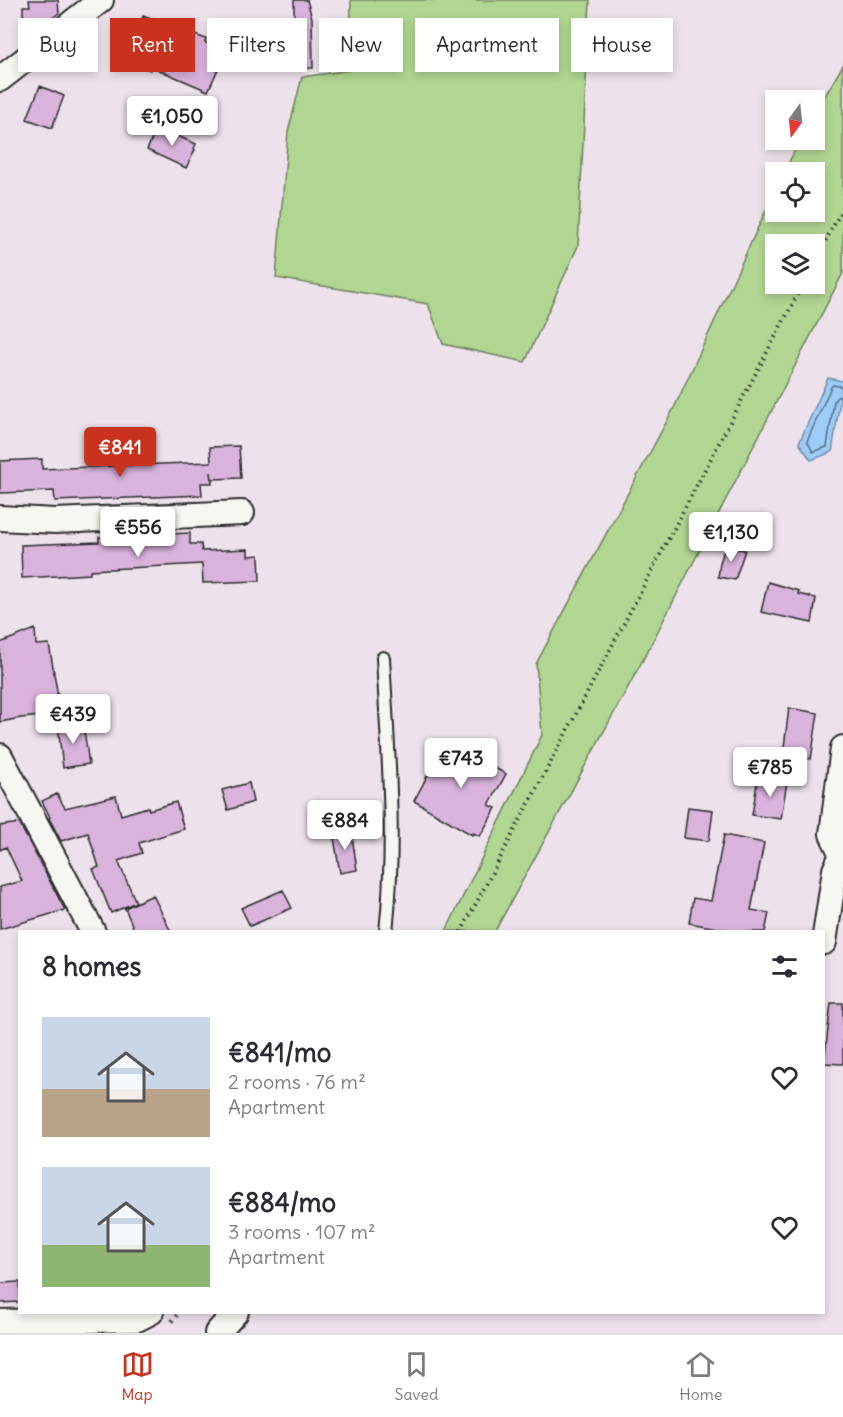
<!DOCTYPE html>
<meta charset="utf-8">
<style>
body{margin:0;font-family:Delius,sans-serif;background:#f7f7f7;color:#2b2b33;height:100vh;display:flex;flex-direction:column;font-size:22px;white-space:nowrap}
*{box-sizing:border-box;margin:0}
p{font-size:20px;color:#7c7c81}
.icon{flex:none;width:33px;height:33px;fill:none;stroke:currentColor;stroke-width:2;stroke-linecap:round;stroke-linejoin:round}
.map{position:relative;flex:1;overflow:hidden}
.sheet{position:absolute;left:18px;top:930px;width:807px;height:384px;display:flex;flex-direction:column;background:#fff;border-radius:0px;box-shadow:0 3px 9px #0003}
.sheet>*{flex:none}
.guide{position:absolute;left:18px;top:18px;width:807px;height:54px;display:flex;gap:12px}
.needle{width:39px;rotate:195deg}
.fabs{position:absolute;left:765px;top:90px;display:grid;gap:12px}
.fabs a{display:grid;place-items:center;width:60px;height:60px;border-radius:0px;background:#fff;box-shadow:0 3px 9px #0003;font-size:30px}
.price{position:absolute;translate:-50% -51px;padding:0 14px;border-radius:6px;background:#fff;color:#222;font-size:20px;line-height:39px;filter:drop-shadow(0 2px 3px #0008)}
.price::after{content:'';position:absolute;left:50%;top:36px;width:18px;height:14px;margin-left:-9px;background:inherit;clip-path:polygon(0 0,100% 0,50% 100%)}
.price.current{background:#c8321e;color:#fff}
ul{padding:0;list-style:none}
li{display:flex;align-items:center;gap:18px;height:150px;padding:0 24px}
li span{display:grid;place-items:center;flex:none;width:168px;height:120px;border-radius:0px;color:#555}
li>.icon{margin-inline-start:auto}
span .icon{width:72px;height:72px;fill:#fffc;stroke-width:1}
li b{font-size:26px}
h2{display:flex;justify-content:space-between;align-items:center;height:72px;padding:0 24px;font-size:26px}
.tag{padding:0 21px;border-radius:0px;background:#fff;box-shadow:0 3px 9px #0003;font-size:21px;line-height:54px}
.tag.current{background:#c8321e;color:#fff}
.tab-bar{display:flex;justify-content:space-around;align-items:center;height:84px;border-top:2px solid #e1e1e2;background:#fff;font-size:16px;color:#7c7c81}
.tab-bar a{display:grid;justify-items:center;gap:3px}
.tab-bar .current{color:#c8321e}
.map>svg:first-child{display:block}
</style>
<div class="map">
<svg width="843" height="1333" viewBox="0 0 843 1333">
<rect width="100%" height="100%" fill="#ede2eb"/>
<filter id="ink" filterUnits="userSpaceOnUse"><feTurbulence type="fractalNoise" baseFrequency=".0167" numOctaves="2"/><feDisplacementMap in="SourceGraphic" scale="12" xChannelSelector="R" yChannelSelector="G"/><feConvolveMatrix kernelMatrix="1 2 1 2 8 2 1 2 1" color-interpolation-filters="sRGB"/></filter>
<g filter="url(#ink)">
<path fill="#b0d691" stroke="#6e805e" stroke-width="1.5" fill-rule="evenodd" d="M 351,0 L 590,0 L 578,246 L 525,362 L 443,344 L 428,304 L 276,278 L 288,132 L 302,77 L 350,70 Z
M 843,65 L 843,273 L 645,656 L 495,931 L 446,931 L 542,735 L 536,664 L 675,406 L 775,191 L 776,212 L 814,212 L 814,172 L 784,172 L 800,140 L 814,140 L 815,113 ZM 776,244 L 814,244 L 814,284 L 776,284 Z"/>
<path fill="#9cccf8" stroke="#6f8ca6" stroke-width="1.5" d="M 828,378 L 843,381 L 832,452 L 811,460 L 799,443 Z"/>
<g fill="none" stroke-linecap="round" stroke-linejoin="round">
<path stroke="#586b7d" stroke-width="1.5" d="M 843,387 L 833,385 L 831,387 L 807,441 L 813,452 L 827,447 L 834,401 L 837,397 L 843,396"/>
</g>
<path fill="#d9b3dc" stroke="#2b2b2b" stroke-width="1.5" d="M 29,0 L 58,0 L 59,13 L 23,40 L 23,6 L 30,6 Z
M 294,0 L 307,0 L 312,18 L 313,68 L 256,70 L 256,52 L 294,50 Z
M 143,16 L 206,39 L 205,42 L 220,49 L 213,64 L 219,67 L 208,91 L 152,67 L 150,70 L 128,62 Z
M 40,86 L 64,96 L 52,128 L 27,119 Z
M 157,127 L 196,144 L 194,149 L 195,150 L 186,168 L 147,150 Z
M 239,446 L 241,478 L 212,479 L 211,472 L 212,483 L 201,483 L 202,495 L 55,501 L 54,491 L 0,493 L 0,461 L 42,459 L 42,469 L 211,462 L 210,447 Z
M 190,533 L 190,544 L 201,544 L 202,551 L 248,549 L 248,556 L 259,555 L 260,581 L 203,583 L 202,564 L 90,570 L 90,574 L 22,578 L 21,545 L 99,542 L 99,537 Z
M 725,547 L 745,550 L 735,580 L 718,577 L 720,563 Z
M 768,582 L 799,591 L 798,594 L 816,598 L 812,623 L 761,612 Z
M 35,629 L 36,645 L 49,644 L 61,714 L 21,718 L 0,722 L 0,643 Z
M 789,708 L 818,713 L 811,759 L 783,755 Z
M 83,723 L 89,764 L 63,768 L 58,726 Z
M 446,741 L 506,774 L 489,805 L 496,808 L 480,836 L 473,833 L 472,835 L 414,801 Z
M 758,777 L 787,781 L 781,819 L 752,815 Z
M 249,783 L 253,802 L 228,810 L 222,790 Z
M 57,794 L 65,808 L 116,796 L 121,815 L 148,807 L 149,810 L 176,802 L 184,829 L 139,843 L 142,853 L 118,861 L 136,902 L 111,913 L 93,869 L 99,867 L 88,833 L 61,841 L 49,818 L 50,817 L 42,801 Z
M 688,807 L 713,810 L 709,841 L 684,838 Z
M 19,823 L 65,910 L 0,929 L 0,887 L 22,881 L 6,847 L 0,850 L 0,826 Z
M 351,829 L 357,870 L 340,873 L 333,832 Z
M 724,835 L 764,843 L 751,910 L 769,913 L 765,932 L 739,932 L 689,923 L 693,898 L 711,901 Z
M 283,890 L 292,908 L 250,926 L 241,908 Z
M 153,895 L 171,932 L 135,932 L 125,908 Z
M 831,1003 L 843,1003 L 843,1064 L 824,1063 Z
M 20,1282 L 20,1302 L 0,1303 L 0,1283 Z"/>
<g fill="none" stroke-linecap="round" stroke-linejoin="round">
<defs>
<path id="lane" d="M 383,658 C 388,749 396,841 386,932"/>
<path id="street" d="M 0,79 L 101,0
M 0,518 L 55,521 L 242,513
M 0,756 L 93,932
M 842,855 L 832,834 L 843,748
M 824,942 L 835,870 L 842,855
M 0,1322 L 137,1319 L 151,1312
M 217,1333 L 236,1312"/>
</defs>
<use href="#lane" stroke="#2b2b2b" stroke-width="16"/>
<use href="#street" stroke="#2b2b2b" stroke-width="28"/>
<path stroke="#2b2b2b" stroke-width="4" stroke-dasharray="1.5 4.5" stroke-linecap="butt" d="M 814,262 L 843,208
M 461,932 L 803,284
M 172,1321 L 180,1312"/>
<use href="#lane" stroke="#f6f6f2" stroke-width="12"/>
<use href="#street" stroke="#f6f6f2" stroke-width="24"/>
</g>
</g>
</svg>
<div class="fabs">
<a><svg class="needle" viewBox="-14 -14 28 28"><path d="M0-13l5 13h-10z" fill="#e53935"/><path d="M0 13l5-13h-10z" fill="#7c7c81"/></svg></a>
<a><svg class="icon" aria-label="locate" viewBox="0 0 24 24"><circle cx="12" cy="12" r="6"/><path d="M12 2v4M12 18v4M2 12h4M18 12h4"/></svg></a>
<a><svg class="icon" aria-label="layers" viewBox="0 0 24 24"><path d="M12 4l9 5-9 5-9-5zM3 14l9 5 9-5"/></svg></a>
</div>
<b class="price" style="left:172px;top:147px">€1,050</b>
<b class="price current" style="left:120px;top:478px">€841</b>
<b class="price" style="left:138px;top:558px">€556</b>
<b class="price" style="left:731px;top:563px">€1,130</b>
<b class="price" style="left:73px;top:745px">€439</b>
<b class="price" style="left:461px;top:789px">€743</b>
<b class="price" style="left:770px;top:798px">€785</b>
<b class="price" style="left:345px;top:851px">€884</b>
<div class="guide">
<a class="tag">Buy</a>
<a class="tag current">Rent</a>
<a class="tag">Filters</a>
<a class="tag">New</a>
<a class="tag">Apartment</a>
<a class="tag">House</a>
</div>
<section class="sheet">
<h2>8 homes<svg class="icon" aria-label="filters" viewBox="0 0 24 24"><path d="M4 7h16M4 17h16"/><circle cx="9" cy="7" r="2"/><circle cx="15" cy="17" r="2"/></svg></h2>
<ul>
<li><span style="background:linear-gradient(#c9d6e8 60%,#b9a48a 0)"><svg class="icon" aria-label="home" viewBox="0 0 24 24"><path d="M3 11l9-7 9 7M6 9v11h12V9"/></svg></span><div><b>€841/mo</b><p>2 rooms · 76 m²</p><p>Apartment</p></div><svg class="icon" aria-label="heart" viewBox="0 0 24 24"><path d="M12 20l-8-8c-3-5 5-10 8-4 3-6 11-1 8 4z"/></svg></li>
<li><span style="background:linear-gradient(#c9d6e8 65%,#8fb573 0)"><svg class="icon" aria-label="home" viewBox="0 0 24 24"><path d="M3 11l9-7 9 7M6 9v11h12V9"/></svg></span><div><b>€884/mo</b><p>3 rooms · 107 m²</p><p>Apartment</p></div><svg class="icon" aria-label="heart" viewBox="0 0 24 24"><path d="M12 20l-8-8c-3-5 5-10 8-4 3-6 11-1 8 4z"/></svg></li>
</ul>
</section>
</div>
<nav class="tab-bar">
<a class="current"><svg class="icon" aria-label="map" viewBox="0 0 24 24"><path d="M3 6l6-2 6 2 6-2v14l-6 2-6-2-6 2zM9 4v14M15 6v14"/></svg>Map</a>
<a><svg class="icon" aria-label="saved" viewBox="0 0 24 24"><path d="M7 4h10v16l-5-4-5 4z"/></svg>Saved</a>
<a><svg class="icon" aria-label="home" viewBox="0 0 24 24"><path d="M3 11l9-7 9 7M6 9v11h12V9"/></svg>Home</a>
</nav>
